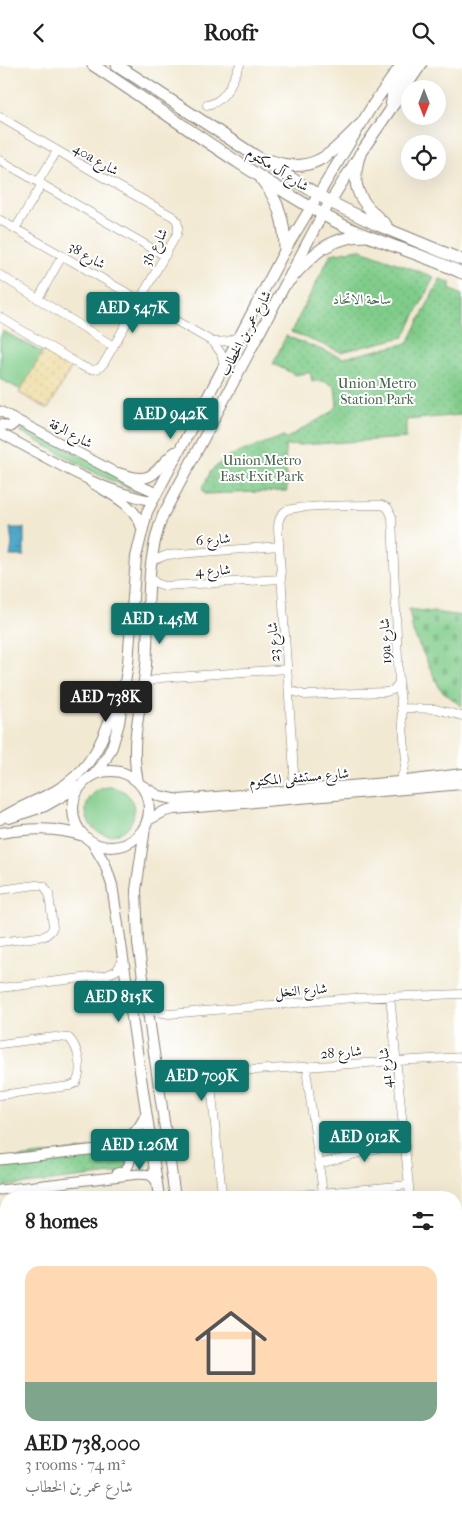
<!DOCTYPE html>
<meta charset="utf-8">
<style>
body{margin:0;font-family:"IM FELL French Canon",Amiri,serif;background:#f2f2f2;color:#222;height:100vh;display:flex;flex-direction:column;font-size:19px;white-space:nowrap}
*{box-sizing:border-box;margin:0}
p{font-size:16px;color:#767676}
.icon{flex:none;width:28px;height:28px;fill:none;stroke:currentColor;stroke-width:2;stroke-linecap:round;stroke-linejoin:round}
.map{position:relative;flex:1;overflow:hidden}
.details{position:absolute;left:0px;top:1126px;width:462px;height:336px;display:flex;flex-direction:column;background:#fff;border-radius:20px 20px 0 0;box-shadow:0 5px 20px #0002}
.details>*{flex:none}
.needle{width:32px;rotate:180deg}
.tools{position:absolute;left:401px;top:15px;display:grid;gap:10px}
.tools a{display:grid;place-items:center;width:45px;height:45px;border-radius:50%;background:#fff;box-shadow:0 5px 20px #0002;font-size:25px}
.price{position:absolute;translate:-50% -42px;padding:0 11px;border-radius:5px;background:#0f766e;color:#fff;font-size:16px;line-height:32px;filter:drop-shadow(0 1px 2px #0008)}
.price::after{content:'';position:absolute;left:50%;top:30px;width:15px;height:11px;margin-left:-8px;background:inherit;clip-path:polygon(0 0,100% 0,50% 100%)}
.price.active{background:#222;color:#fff}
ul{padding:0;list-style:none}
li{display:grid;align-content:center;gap:10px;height:265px;padding:0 25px}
li span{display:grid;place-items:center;height:155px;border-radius:15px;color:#555}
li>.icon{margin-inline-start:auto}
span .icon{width:90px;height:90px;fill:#fffc;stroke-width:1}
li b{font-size:21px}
h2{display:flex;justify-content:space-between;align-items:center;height:60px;padding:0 25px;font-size:21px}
header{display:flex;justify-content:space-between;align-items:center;height:65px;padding:0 25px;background:#fff;font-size:22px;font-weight:700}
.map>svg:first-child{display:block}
</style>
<header><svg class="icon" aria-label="back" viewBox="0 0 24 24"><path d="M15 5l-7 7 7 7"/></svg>Roofr<svg class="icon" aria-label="search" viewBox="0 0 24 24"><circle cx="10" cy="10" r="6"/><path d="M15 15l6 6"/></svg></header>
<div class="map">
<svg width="462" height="1462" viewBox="0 0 462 1462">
<defs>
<pattern id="sand-dots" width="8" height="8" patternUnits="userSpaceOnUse" patternTransform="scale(1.25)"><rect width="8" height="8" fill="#eeda9e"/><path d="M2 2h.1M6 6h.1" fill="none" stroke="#ccba88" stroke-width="1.8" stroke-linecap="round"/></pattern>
<pattern id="cemetery-stones" width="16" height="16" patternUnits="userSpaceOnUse" patternTransform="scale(1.25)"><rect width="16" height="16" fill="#80cc8a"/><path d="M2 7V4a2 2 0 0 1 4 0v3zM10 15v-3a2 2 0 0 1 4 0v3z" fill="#6eaf76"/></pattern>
<pattern id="park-dots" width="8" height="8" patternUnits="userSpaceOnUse" patternTransform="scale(1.25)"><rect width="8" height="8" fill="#80cc8a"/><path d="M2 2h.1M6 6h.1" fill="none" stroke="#6eaf76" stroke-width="1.8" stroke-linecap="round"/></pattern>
<pattern id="water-ripples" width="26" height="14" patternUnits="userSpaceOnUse" patternTransform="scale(1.25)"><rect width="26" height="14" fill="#4ca7ca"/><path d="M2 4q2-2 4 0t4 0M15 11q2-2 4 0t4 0" fill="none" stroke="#3e87a3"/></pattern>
</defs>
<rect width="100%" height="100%" fill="#fff"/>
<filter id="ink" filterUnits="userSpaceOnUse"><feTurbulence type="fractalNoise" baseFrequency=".02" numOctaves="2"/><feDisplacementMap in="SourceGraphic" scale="10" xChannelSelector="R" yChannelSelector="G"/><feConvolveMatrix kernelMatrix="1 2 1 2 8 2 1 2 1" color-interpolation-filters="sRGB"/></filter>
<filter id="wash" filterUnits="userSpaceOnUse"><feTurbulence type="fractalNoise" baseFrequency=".0096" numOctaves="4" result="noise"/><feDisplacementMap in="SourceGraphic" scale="20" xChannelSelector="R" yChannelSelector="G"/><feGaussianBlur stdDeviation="1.12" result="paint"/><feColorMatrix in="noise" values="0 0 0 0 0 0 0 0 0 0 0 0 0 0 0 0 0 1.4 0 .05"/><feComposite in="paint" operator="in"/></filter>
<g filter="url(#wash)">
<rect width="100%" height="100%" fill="#f2e9d2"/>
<path fill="#80cc8a" stroke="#4e7453" d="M 3,266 L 43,288 L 21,325 L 0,314 L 0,273 Z
M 24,361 L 138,422 L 136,426 L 99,410 L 21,367 Z
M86 746a24 24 0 1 1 48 0a24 24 0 1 1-48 0Z"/>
<path fill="url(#sand-dots)" stroke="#857b5d" d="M 44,285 L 72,301 L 48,344 L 19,328 Z"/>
<path fill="url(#cemetery-stones)" stroke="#4e7453" d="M 409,544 L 462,551 L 462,642 L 440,624 L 413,567 Z"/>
<path fill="url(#park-dots)" stroke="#4e7453" d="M 359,184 L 434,212 L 404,272 L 341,287 L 291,267 L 331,189 Z
M 440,214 L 450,217 L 450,224 L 462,230 L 462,347 L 461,350 L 406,355 L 406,373 L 285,381 L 287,426 L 205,429 L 202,423 L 211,406 L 229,391 L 284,371 L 285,374 L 330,348 L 337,341 L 335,322 C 327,317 321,314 312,317 L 310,307 L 296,310 L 273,299 L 286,271 L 343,293 L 408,278 Z
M 126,1080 L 129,1107 L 0,1122 L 0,1095 Z"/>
<path fill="url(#water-ripples)" stroke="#346273" d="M 10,463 L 24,463 L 24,491 L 10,491 L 12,479 Z"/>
</g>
<g filter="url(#ink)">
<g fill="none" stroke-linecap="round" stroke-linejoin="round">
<defs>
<path id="minor" d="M 207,40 C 226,37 232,16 240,0
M 0,52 L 118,121 L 172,151 C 179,155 179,162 177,169 L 104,298 C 97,308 89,305 80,300 L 0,252
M 0,95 L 165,191
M 38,117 L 57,86
M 0,155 L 213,277 L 221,288 L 224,301
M 15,164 L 42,119
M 0,210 L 113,281
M 38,234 L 62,191
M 213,277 L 229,276 L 240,270
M 151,496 L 167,490 L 279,481
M 150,512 L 156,518 L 165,521 L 281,514
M 143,623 L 151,616 L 161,613 L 287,604
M 289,625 L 305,630 L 386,627 L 393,625 L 399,618
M 401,643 L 436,644 L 462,651
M 285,727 L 292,718 L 294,708 L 278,463 C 278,456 280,450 285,446 C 294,440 368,440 382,440 L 388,443 L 392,452 L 399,618 L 406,695 L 404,706 L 399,717
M 0,825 L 36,820 L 44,821 L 49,829 L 53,862 L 51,866 L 45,871 L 0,877
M 0,923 L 107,910 L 117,905 L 122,895
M 390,931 L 410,1132
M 146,938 L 156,947 L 169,949 L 353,933 L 462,929
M 0,979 L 55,972 L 69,973 C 79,983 83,1006 76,1018 L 70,1021 L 0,1030
M 312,1001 L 308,1005 L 307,1011 L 323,1128
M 319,1099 L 404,1076
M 228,1132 L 222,1126 L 221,1120 L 211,1019 L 215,1009 L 222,1007 L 462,992
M 276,1132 L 409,1120
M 0,1186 L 6,1186
M 456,1219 L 462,1216
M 0,1227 L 6,1226
M 0,1275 L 6,1275
M 456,1279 L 462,1290
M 458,1282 L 461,1270
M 456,1313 L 462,1310
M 0,1326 L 6,1325
M 456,1353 L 462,1351
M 0,1366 L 6,1365
M 0,1423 L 6,1423
M 432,1456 L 435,1462"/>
<path id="tertiary" d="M 0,346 L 139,420 L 157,428
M 0,359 L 10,362 L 14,359 L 12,352
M 0,368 C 49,394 97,425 153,436
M 114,1085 L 126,1087 L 130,1096 C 128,1104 125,1107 117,1108
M 0,1095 L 151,1078
M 0,1125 L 139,1109 L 150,1110 L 157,1116"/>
<path id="secondary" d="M 391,39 L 392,30 L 410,0
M 118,408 C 156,421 151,407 175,387
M 91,417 C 110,429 135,439 142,463
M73 744a38 38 0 1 1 76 0a38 38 0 1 1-76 0Z
M 94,710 L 103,699 L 112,682 L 119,658 L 128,598 L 136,492 L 147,447 L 285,185 L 372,41 L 401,0
M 138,717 C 129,677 142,640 146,600 C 150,550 144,498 163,450 L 322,150 L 360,89 L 421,0
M 141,720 L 159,731 L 179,735 L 399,717 L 462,709
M 9,753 L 45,741 L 80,721
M 0,754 C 18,742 37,736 55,726 C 95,704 105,669 119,629
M 148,755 L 165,746 L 174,744 L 462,719
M 145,763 L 136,825 L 138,878 L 175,1132
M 0,768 C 29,763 55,762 84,771
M 92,777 L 105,799 L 112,820 L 159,1132
M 107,1083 C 126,1078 139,1067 146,1049
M 456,1423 L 462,1420
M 456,1436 L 462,1435
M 168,1462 L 175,1456
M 198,1462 L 227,1456
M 270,1462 L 301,1456
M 340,1462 L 374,1456"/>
<path id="primary" d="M 93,0 C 169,50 243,104 322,149 C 366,175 416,186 462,208
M 117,0 L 254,90 L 330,137 L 375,159 L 462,195
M 360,89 C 348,123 362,139 386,160
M 272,96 C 314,111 332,87 360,60
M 262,115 C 279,136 285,158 285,185
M 287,218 C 311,191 328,171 366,171"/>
</defs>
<use href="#minor" stroke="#878277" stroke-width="9"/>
<use href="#tertiary" stroke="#878277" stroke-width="11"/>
<use href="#secondary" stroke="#878277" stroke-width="12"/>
<use href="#primary" stroke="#878277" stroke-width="13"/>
<use href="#minor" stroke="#fff" stroke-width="8"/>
<use href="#tertiary" stroke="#fff" stroke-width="9"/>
<use href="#secondary" stroke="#fff" stroke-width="10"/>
<use href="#primary" stroke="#fff" stroke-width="11"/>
</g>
</g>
<g text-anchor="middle" stroke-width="4" stroke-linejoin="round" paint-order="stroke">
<g font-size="14" fill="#1c1c1c" stroke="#fff">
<text transform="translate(96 94) rotate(30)" y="5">40a شارع</text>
<text transform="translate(278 104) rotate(32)" y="5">شارع آل مكتوم</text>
<text transform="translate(154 182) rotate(-62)" y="5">3b شارع</text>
<text transform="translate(87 190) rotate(30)" y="5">شارع 38</text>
<text transform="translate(245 268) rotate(-62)" y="5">شارع عمر بن الخطاب</text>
<text transform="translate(71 368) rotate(28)" y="5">شارع الرقة</text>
<text transform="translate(213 474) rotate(-4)" y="5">شارع 6</text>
<text transform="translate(213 505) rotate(-3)" y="5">شارع 4</text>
<text transform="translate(385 576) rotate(-93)" y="5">19a شارع</text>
<text transform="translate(273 577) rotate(-94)" y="5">شارع 23</text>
<text transform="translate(299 712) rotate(-5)" y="5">شارع مستشفى المكتوم</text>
<text transform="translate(301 925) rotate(-5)" y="5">شارع النخل</text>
<text transform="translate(341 987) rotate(-4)" y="5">شارع 28</text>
<text transform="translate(385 1003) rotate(-96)" y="5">شارع 41</text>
</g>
<g font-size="14" fill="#446248" stroke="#fff">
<text x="362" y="239">ساحة الاتحاد</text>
<text x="377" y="323">Union Metro<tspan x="377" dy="16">Station Park</tspan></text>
<text x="262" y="400">Union Metro<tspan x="262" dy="16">East Exit Park</tspan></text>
</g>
</g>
</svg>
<div class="tools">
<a><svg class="needle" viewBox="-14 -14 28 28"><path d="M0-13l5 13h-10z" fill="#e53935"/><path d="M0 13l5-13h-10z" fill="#767676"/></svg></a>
<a><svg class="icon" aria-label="locate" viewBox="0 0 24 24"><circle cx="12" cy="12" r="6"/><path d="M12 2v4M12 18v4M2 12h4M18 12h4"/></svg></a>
</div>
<b class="price" style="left:133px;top:269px">AED 547K</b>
<b class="price" style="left:171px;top:375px">AED 942K</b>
<b class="price" style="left:160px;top:580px">AED 1.45M</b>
<b class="price active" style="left:106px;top:658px">AED 738K</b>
<b class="price" style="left:119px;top:958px">AED 815K</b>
<b class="price" style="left:202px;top:1037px">AED 709K</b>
<b class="price" style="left:365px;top:1098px">AED 912K</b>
<b class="price" style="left:140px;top:1106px">AED 1.26M</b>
<section class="details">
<h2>8 homes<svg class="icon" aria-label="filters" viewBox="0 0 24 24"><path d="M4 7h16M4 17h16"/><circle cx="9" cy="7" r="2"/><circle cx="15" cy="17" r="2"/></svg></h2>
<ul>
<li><span style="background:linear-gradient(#ffd9b3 75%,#7fa58c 0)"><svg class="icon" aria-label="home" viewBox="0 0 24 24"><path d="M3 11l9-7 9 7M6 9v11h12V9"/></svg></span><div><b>AED 738,000</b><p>3 rooms · 74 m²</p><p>شارع عمر بن الخطاب</p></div></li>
</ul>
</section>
</div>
